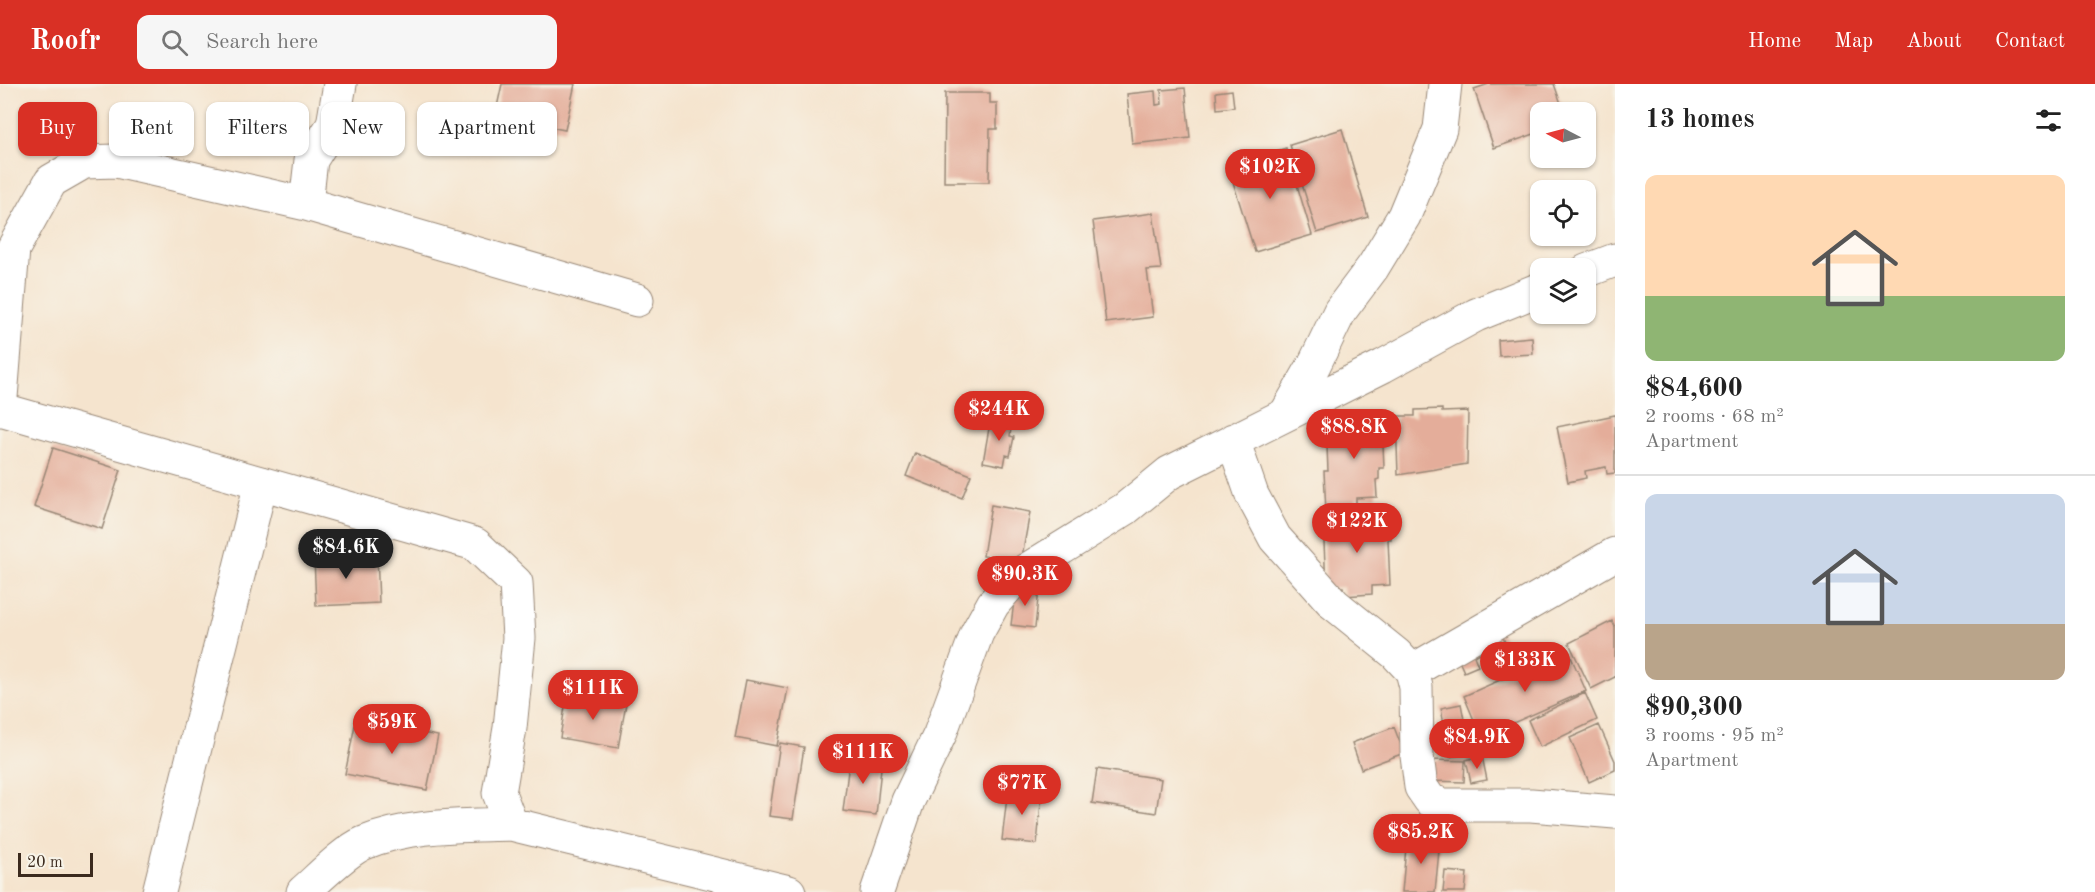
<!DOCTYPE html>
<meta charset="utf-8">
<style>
body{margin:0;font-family:"Old Standard TT",serif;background:#f6f6f6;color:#222;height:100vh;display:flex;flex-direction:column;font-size:22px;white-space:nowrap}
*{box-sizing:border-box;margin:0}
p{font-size:20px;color:#767676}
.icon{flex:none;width:33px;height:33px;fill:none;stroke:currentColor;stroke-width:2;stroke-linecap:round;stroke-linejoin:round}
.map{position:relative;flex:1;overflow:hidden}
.panel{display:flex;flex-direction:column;background:#fff;width:480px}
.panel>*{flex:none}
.guide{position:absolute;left:18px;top:18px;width:570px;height:54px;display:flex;gap:12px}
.needle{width:39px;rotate:276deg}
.fabs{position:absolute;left:1530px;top:18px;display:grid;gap:12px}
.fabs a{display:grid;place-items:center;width:66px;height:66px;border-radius:12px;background:#fff;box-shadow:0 2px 4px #0004;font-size:30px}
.scale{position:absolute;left:18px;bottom:15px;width:75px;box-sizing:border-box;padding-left:6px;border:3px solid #3b2a1e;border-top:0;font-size:16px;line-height:21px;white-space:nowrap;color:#3b2a1e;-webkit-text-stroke:4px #f7f3e8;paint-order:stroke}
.price{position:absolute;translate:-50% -51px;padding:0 14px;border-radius:21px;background:#d93025;color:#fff;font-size:20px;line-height:39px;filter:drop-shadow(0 2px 3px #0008)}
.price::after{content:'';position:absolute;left:50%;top:36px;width:18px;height:14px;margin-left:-9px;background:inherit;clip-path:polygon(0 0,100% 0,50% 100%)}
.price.active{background:#222;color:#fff}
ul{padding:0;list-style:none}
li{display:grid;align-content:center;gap:12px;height:318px;padding:0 30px}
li+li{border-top:2px solid #e0e0e0}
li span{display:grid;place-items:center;height:186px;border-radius:12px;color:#555}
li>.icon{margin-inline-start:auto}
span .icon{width:108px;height:108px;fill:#fffc;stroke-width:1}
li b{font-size:26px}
h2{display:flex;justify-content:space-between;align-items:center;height:72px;padding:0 30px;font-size:26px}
.tag{padding:0 21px;border-radius:12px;background:#fff;box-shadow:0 2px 4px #0004;font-size:21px;line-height:54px}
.tag.active{background:#d93025;color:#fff}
header{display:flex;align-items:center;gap:36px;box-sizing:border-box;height:84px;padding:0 30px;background:#d93025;color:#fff}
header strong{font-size:28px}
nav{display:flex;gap:33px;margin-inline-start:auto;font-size:21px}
.search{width:420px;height:54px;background:#f6f6f6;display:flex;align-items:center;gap:15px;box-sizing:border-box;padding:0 21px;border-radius:12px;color:#767676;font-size:22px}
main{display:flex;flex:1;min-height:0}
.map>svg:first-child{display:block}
</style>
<header>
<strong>Roofr</strong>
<div class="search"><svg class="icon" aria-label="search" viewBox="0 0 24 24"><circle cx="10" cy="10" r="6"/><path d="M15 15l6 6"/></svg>Search here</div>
<nav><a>Home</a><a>Map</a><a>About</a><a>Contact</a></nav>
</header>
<main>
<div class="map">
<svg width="1615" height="808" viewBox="0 0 1615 808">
<rect width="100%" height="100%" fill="#f7f3e8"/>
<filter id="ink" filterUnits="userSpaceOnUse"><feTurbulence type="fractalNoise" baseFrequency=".0167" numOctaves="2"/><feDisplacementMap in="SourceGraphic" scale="12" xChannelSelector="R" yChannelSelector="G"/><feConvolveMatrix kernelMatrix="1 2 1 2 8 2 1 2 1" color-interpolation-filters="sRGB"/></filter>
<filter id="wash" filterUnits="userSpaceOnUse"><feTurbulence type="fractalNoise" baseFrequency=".008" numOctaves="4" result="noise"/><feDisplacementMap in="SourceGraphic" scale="24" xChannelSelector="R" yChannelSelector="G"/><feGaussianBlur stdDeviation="1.35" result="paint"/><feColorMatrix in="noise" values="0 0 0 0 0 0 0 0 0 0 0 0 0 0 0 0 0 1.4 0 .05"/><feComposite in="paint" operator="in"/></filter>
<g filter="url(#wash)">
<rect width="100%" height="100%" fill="#f5e4ce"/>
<g id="blocks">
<path fill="#e4ad9a" d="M 502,0 L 575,0 L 565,46 L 495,32 Z
M 1489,0 L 1554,0 L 1564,28 L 1540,28 L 1540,48 L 1494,64 L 1474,5 Z
M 1185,4 L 1190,54 L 1132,60 L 1127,10 L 1155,7 L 1156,21 L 1162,20 L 1161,6 Z
M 1232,6 L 1234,23 L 1217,25 L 1216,8 Z
M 945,9 L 990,9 L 990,19 L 997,19 L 997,45 L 990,45 L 989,98 L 944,98 Z
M 1342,45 L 1368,133 L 1317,149 L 1290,61 Z
M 1286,64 L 1312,151 L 1255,168 L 1228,82 Z
M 1153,129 L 1161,185 L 1147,186 L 1153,233 L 1106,239 L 1093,137 Z
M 1532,253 L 1533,270 L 1499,272 L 1498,256 Z
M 1442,325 L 1442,328 L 1468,327 L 1467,380 L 1398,391 L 1396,332 L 1415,332 L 1415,326 Z
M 1388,330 L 1389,361 L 1383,361 L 1384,384 L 1379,384 L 1379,395 L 1376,396 L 1377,413 L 1356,414 L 1356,427 L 1326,428 L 1324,387 L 1328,387 L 1326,337 L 1354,336 L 1354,331 Z
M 1615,331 L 1615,389 L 1607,390 L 1606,383 L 1585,387 L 1586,394 L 1568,398 L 1557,343 Z
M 991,333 L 1012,336 L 1010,352 L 1014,353 L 1010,372 L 1006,371 L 1004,382 L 983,378 Z
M 53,364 L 121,386 L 102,445 L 34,423 Z
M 915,369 L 971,391 L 962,414 L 906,392 Z
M 991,421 L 1030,428 L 1021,478 L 983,472 Z
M 1390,433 L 1391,455 L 1388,455 L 1390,501 L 1372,502 L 1372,510 L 1344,512 L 1343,503 L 1326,504 L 1323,435 Z
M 377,470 L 379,519 L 316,522 L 314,473 Z
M 1016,502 L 1039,505 L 1035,544 L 1011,541 Z
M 1612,537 L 1615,543 L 1615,593 L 1591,605 L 1569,559 Z
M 1499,544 L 1505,558 L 1474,572 L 1478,582 L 1464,588 L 1454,565 Z
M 1568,566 L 1586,607 L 1481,653 L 1464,612 Z
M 746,596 L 788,604 L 777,662 L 735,654 Z
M 1585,609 L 1597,636 L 1540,663 L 1528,636 Z
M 567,610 L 626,620 L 618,664 L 560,654 Z
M 1461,620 L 1468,656 L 1475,655 L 1478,668 L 1450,673 L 1441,624 Z
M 356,636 L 438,652 L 427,706 L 345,690 Z
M 1599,641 L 1615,677 L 1615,686 L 1589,698 L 1570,654 Z
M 1394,643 L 1404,669 L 1361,685 L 1352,659 Z
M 780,659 L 804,663 L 793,735 L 769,732 Z
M 850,671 L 882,675 L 876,731 L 843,727 Z
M 1482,672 L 1487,696 L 1471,699 L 1466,676 Z
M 1430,676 L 1465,677 L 1464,698 L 1430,697 Z
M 1097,685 L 1161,695 L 1156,729 L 1092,719 Z
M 1008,704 L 1042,708 L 1037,760 L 1002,756 Z
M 1407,752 L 1440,756 L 1435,808 L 1402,808 Z
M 1445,787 L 1467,789 L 1465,808 L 1443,808 Z"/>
</g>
</g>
<g filter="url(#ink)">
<use href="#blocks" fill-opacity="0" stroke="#988776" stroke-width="1.5"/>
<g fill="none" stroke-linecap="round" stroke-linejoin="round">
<defs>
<path id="minor" d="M 306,120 L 637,216
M 1586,187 L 1615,176
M 0,325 L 475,460 L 516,499 L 519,554 L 510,644 L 499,709 L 511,740 L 789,808
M 0,326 L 13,165 L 51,97 L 84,78 L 116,77 L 306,120 L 311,76 L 333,41 L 340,0
M 1286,330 L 1314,281 L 1340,227 L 1373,183 L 1404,132 L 1440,45 L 1445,0
M 1233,356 L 1252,411 L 1275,454 L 1334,520 L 1396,570 L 1412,587 L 1416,603 L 1417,672 L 1421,703 L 1430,716 L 1443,721 L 1531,721 L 1615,728
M 1412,587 L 1615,470
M 159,808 L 261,399
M 303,808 C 319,794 345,767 364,759 C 410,740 463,742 511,740
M 877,808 L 908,717 L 940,650 L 977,549 L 993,520 L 1017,492 L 1125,425 L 1169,389 L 1383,282 L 1476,231 L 1540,205"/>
</defs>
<use href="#minor" stroke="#988776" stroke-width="35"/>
<use href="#minor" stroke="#fff" stroke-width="33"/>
</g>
</g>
</svg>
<div class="fabs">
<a><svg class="needle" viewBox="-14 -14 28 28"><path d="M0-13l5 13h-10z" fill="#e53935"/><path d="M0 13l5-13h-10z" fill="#767676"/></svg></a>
<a><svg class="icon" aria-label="locate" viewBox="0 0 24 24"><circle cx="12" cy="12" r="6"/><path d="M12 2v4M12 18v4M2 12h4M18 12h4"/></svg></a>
<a><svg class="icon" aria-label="layers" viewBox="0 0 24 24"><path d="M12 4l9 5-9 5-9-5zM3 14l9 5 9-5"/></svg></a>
</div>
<div class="scale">20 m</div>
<b class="price" style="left:1270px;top:116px">$102K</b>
<b class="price" style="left:999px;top:358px">$244K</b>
<b class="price" style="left:1354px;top:376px">$88.8K</b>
<b class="price" style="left:1357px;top:470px">$122K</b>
<b class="price active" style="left:346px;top:496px">$84.6K</b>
<b class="price" style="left:1025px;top:523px">$90.3K</b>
<b class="price" style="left:1525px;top:609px">$133K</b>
<b class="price" style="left:593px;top:637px">$111K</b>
<b class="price" style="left:392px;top:671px">$59K</b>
<b class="price" style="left:1477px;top:686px">$84.9K</b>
<b class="price" style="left:863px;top:701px">$111K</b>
<b class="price" style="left:1022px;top:732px">$77K</b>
<b class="price" style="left:1421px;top:781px">$85.2K</b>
<div class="guide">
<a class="tag active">Buy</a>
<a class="tag">Rent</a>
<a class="tag">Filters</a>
<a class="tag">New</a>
<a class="tag">Apartment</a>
</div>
</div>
<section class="panel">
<h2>13 homes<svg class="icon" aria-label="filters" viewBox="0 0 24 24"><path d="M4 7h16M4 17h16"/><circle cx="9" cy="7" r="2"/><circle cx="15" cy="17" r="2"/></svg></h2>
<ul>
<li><span style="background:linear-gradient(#ffd9b3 65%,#8fb573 0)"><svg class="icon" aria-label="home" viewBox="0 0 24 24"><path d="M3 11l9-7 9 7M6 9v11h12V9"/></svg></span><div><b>$84,600</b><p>2 rooms · 68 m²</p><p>Apartment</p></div></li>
<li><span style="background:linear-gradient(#c9d6e8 70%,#b9a48a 0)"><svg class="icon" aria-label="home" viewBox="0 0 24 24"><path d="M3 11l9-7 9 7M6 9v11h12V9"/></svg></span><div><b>$90,300</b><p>3 rooms · 95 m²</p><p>Apartment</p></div></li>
</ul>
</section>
</main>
